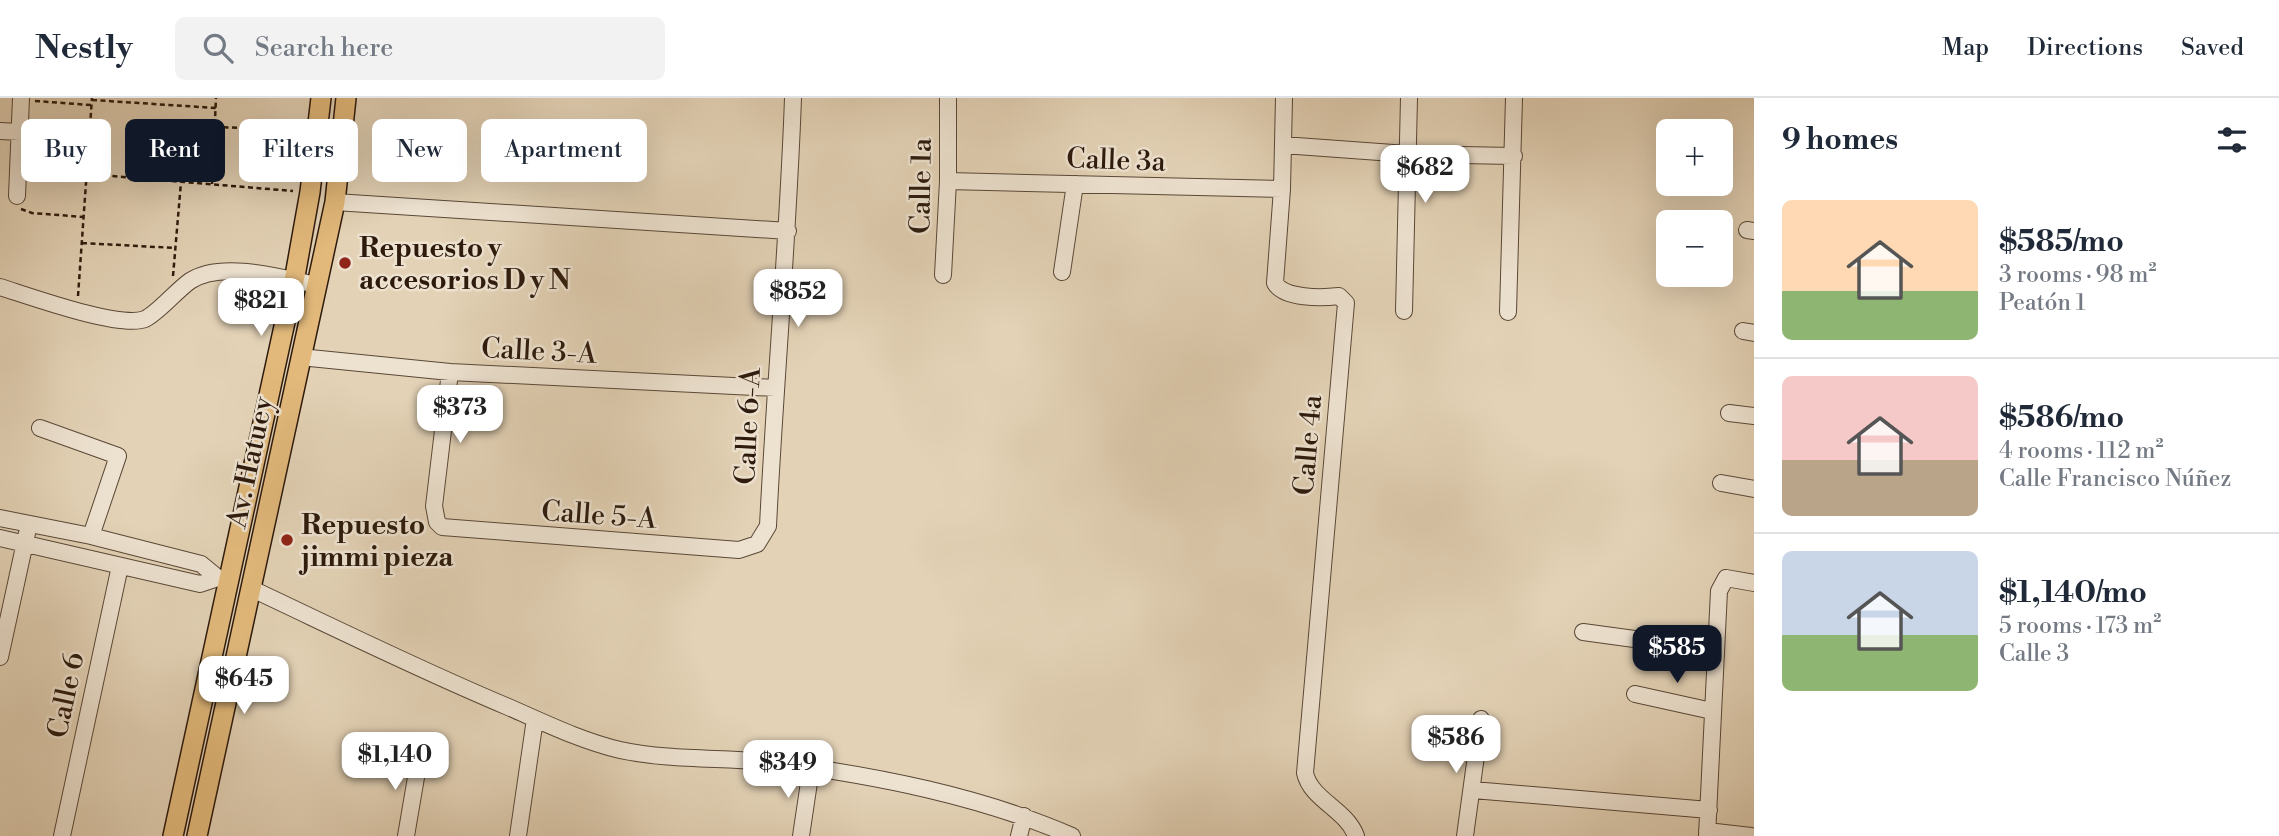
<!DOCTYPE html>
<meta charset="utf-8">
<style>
body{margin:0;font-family:"Libre Bodoni",serif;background:#f2f2f3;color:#1f2937;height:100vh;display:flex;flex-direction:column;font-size:26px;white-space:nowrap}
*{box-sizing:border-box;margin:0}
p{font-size:23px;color:#747a83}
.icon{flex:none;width:38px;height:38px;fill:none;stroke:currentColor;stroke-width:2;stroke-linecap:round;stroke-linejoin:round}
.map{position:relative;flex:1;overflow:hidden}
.side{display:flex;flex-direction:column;background:#fff;width:525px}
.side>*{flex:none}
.guide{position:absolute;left:21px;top:21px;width:665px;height:63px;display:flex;gap:14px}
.fabs{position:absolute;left:1656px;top:21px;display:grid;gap:14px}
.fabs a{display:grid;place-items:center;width:77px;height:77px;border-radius:10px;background:#fff;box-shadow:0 7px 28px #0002;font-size:35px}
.price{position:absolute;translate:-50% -60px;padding:0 16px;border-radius:14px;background:#fff;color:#222;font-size:23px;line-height:46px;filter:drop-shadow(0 2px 4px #0008)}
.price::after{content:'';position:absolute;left:50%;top:42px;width:21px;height:16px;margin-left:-10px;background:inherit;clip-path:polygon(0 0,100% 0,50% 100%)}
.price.current{background:#111827;color:#fff}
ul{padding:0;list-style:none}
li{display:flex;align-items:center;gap:21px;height:175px;padding:0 28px}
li+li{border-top:2px solid #e0e1e3}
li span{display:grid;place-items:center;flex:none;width:196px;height:140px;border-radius:10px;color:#555}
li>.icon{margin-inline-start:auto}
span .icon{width:84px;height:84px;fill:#fffc;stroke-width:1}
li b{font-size:30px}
h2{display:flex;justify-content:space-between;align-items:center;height:84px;padding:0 28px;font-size:30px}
.tag{padding:0 24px;border-radius:10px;background:#fff;box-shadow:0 7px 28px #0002;font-size:24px;line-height:63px}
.tag.current{background:#111827;color:#fff}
header{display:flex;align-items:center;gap:42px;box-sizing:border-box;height:98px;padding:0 35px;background:#fff;border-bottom:2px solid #e0e1e3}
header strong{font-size:33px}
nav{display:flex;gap:38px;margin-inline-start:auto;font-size:24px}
.search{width:490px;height:63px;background:#f2f2f3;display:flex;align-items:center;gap:18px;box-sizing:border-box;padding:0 24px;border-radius:10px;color:#747a83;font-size:26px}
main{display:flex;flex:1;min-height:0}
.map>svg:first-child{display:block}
</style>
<header>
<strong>Nestly</strong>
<div class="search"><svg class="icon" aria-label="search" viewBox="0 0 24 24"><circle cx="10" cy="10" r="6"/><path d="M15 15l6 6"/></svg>Search here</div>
<nav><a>Map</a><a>Directions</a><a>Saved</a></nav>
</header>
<main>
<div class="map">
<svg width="1754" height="738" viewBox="0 0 1754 738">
<rect width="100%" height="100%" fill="#e3d2b6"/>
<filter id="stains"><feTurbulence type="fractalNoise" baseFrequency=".00286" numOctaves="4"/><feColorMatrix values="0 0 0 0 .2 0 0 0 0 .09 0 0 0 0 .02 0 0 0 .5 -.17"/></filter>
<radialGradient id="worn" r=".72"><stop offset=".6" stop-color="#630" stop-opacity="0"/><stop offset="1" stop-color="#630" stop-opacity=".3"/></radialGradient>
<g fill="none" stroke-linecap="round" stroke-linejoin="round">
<defs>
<path id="minor" d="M 1284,0 L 1282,91 L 1275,185 C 1284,201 1322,200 1339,198 L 1346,205 L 1305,675 C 1311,702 1346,711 1356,738
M 0,33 L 20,34
M 1283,47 L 1407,56 L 1514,58
M 948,83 L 1282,91
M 17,98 L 21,0
M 335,104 L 788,133
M 1747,132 L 1754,133
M 1062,174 L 1075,86
M 943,177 L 948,83 L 948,0
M 0,189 C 29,198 120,231 145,221 C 158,215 177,192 190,183 C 221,162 283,180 316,187
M 1404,213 L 1409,0
M 1508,214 L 1514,0
M 1743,233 L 1754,235
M 300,259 L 450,274 L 775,290
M 450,274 L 434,408 L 437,424 L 442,429 L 739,452 L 757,446 L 768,428 C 775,285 788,143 793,0
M 1729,315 L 1754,318
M 40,330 L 118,358 L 91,438
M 1721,385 L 1754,391
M 0,420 L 91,438 L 201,466 L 218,480 L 228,483
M 0,440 L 200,486 L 218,480
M 250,490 C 335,530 420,572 506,608 C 543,624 581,643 620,652 C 672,663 726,659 779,665 C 877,678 980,698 1072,738
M 1583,534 L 1715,552
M 0,559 L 27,435
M 1635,596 L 1712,613
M 1473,692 L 1709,712
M 1707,733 L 1751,738
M 62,738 L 120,468
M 406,738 L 420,656
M 518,738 L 535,621
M 801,738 L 811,671
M 1019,738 L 1024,718
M 1465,738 L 1481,621
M 1707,738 L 1719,493 L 1726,480 L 1754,485"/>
<path id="major" d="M 173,738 L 295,178 L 310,94 L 321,0
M 197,738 L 335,104 L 346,0"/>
</defs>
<use href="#minor" stroke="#5a4837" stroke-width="18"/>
<use href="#major" stroke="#2d1a0d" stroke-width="22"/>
<path stroke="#2d1a0d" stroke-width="2.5" stroke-dasharray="5 3.5" stroke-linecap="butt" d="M 92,2 L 216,10
M 35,3 L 91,7
M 215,29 L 299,32
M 32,57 L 88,60
M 87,76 L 293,93
M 212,86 L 216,0
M 21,111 L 32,115 L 84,119
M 82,145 L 175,150
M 173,178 L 181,84
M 78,198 L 92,0"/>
<use href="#minor" stroke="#ede2d0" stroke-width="16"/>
<use href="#major" stroke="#e2b97b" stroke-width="19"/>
</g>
<g fill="#8f2418" stroke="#ede2d0" stroke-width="2.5">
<circle cx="345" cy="165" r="7"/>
<circle cx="287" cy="442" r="7"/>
</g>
<g text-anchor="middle" stroke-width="5" stroke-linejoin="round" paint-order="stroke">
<g font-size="28" fill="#2d1a0d" stroke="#ede2d0">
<text transform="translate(1116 61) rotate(2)" y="10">Calle 3a</text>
<text transform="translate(920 88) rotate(-89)" y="10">Calle 1a</text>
<text transform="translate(539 252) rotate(3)" y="10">Calle 3-A</text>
<text transform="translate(747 328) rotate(-87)" y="10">Calle 6-A</text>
<text transform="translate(1307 347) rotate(-85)" y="10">Calle 4a</text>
<text transform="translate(249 364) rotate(-78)" y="10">Av. Hatuey</text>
<text transform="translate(599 416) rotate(4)" y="10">Calle 5-A</text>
<text transform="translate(65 597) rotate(-78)" y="10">Calle 6</text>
</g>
<g font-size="28" font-weight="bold" fill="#2d1a0d" stroke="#ede2d0" text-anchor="start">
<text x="359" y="159">Repuesto y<tspan x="359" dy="32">accesorios D y N</tspan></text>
<text x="301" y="436">Repuesto<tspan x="301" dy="32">jimmi pieza</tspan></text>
</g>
</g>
<rect width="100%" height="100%" filter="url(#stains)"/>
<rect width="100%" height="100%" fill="url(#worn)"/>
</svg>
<div class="fabs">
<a>+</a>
<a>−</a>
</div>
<b class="price" style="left:1425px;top:107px">$682</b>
<b class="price" style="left:798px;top:231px">$852</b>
<b class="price" style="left:261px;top:240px">$821</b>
<b class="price" style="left:460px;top:347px">$373</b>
<b class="price current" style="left:1677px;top:587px">$585</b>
<b class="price" style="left:244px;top:618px">$645</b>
<b class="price" style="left:1456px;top:677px">$586</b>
<b class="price" style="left:395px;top:694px">$1,140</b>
<b class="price" style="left:788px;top:702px">$349</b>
<div class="guide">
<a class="tag">Buy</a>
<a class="tag current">Rent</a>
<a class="tag">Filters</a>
<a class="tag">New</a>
<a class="tag">Apartment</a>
</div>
</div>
<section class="side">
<h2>9 homes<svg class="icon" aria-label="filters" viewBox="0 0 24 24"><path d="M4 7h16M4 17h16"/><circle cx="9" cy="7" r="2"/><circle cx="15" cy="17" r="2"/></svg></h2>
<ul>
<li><span style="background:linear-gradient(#ffd9b3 65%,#8fb573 0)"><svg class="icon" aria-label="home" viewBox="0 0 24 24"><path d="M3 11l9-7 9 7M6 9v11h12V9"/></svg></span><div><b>$585/mo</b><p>3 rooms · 98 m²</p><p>Peatón 1</p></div></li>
<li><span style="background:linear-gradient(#f6c9c9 60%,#b9a48a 0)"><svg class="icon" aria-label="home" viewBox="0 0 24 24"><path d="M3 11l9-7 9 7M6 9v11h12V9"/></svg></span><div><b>$586/mo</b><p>4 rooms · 112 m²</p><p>Calle Francisco Núñez</p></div></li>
<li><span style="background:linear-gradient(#c9d6e8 60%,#8fb573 0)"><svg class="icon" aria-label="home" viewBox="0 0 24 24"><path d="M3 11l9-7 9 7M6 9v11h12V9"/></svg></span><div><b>$1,140/mo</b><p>5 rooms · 173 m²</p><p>Calle 3</p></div></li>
</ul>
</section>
</main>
